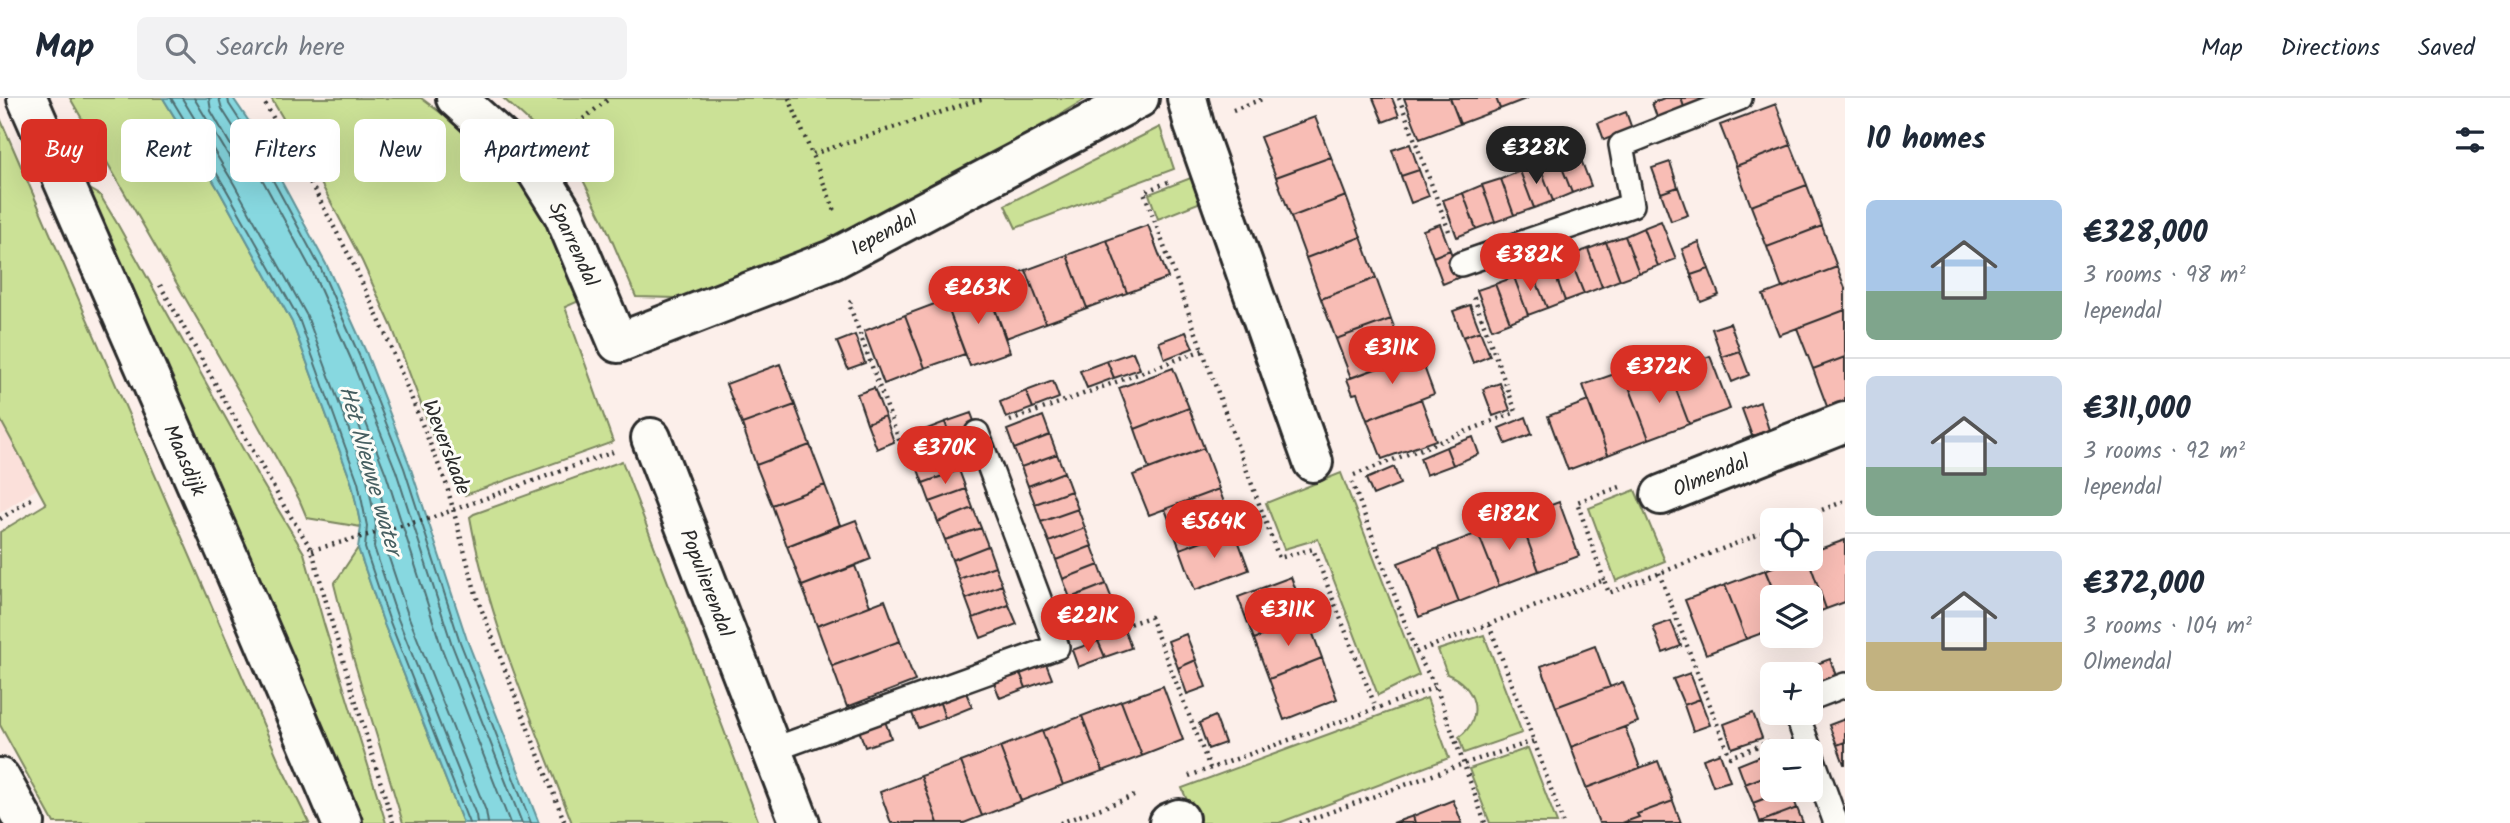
<!DOCTYPE html>
<meta charset="utf-8">
<style>
body{margin:0;font-family:Kalam,sans-serif;background:#f2f2f3;color:#1f2937;height:100vh;display:flex;flex-direction:column;font-size:26px;white-space:nowrap}
*{box-sizing:border-box;margin:0}
p{font-size:23px;color:#747a83}
.icon{flex:none;width:38px;height:38px;fill:none;stroke:currentColor;stroke-width:2;stroke-linecap:round;stroke-linejoin:round}
.map{position:relative;flex:1;overflow:hidden}
.side{display:flex;flex-direction:column;background:#fff;width:665px}
.side>*{flex:none}
.hud{position:absolute;left:21px;top:21px;width:665px;height:63px;display:flex;gap:14px}
.fabs{position:absolute;left:1760px;top:410px;display:grid;gap:14px}
.fabs a{display:grid;place-items:center;width:63px;height:63px;border-radius:10px;background:#fff;box-shadow:0 7px 28px #0002;font-size:35px}
.price{position:absolute;translate:-50% -60px;padding:0 16px;border-radius:24px;background:#d93025;color:#fff;font-size:23px;line-height:46px;filter:drop-shadow(0 2px 4px #0008)}
.price::after{content:'';position:absolute;left:50%;top:42px;width:21px;height:16px;margin-left:-10px;background:inherit;clip-path:polygon(0 0,100% 0,50% 100%)}
.price.active{background:#222;color:#fff}
ul{padding:0;list-style:none}
li{display:flex;align-items:center;gap:21px;height:175px;padding:0 21px}
li+li{border-top:2px solid #e0e1e3}
li span{display:grid;place-items:center;flex:none;width:196px;height:140px;border-radius:10px;color:#555}
li>.icon{margin-inline-start:auto}
span .icon{width:84px;height:84px;fill:#fffc;stroke-width:1}
li b{font-size:30px}
h2{display:flex;justify-content:space-between;align-items:center;height:84px;padding:0 21px;font-size:30px}
.chip{padding:0 24px;border-radius:10px;background:#fff;box-shadow:0 7px 28px #0002;font-size:24px;line-height:63px}
.chip.active{background:#d93025;color:#fff}
header{display:flex;align-items:center;gap:42px;box-sizing:border-box;height:98px;padding:0 35px;background:#fff;border-bottom:2px solid #e0e1e3}
header strong{font-size:33px}
nav{display:flex;gap:38px;margin-inline-start:auto;font-size:24px}
.search{width:490px;height:63px;background:#f2f2f3;display:flex;align-items:center;gap:18px;box-sizing:border-box;padding:0 24px;border-radius:10px;color:#747a83;font-size:26px}
main{display:flex;flex:1;min-height:0}
.map>svg:first-child{display:block}
</style>
<header>
<strong>Map</strong>
<div class="search"><svg class="icon" aria-label="search" viewBox="0 0 24 24"><circle cx="10" cy="10" r="6"/><path d="M15 15l6 6"/></svg>Search here</div>
<nav><a>Map</a><a>Directions</a><a>Saved</a></nav>
</header>
<main>
<div class="map">
<svg width="1845" height="725" viewBox="0 0 1845 725">
<rect width="100%" height="100%" fill="#fcefea"/>
<filter id="ink" filterUnits="userSpaceOnUse"><feTurbulence type="fractalNoise" baseFrequency=".0143" numOctaves="2"/><feDisplacementMap in="SourceGraphic" scale="14" xChannelSelector="R" yChannelSelector="G"/><feConvolveMatrix kernelMatrix="1 2 1 2 8 2 1 2 1" color-interpolation-filters="sRGB"/></filter>
<g filter="url(#ink)">
<path fill="#fbe0da" d="M 0,321 L 38,390 L 0,415 Z"/>
<path fill="#cbe196" stroke="#7b8660" stroke-width="2" d="M 70,0 L 163,0 L 220,94 L 292,224 L 352,386 L 361,429 L 307,420 L 299,401 L 252,316 Z
M 271,0 L 421,0 L 489,51 L 540,103 L 579,203 L 565,209 L 613,344 L 465,397 L 433,338 L 392,229 L 362,163 L 316,76 Z
M 503,0 L 1087,0 L 857,138 L 677,200 L 636,199 L 605,126 L 579,74 L 552,45 Z
M 0,20 L 283,672 L 309,725 L 54,725 L 0,627 L 0,434 L 46,406 L 0,321 Z
M 1160,29 L 1174,71 L 1016,130 L 1005,107 Z
M 1196,78 L 1206,102 L 1158,121 L 1149,96 Z
M 88,90 L 100,97 L 118,127 L 258,378 L 304,455 L 324,526 L 386,725 L 362,725 L 322,628 Z
M 622,363 L 759,725 L 572,725 C 534,625 489,525 470,419 L 474,416 Z
M 1341,375 L 1419,577 L 1378,597 L 1318,441 L 1284,451 L 1266,405 Z
M 1635,392 L 1665,463 L 1616,483 L 1589,410 Z
M 358,450 L 384,526 L 463,725 L 403,725 L 351,553 L 334,486 Z
M 1484,537 L 1522,635 L 1464,655 L 1459,639 C 1486,619 1475,587 1447,576 L 1438,552 Z
M 1427,600 L 1449,660 L 1279,725 L 1196,725 L 1182,690 Z
M 1528,650 L 1557,725 L 1490,725 L 1469,671 Z"/>
<path fill="#87d8e0" stroke="#629398" stroke-width="2" d="M 163,0 L 233,0 L 250,25 L 327,168 L 366,254 L 410,368 L 467,542 L 539,725 L 463,725 L 384,526 L 358,450 L 361,429 L 352,386 L 292,224 L 220,94 Z"/>
<g fill="none" stroke-linecap="round" stroke-linejoin="round">
<path stroke="#507073" stroke-width="2" d="M 171,0 L 226,91 L 299,221 L 358,384 L 367,428 L 365,450 L 390,524 L 469,725
M 182,0 L 234,86 L 307,218 L 367,381 L 376,426 L 374,449 L 398,521 L 476,717 L 477,725
M 194,0 L 239,75 L 244,77 L 245,72 L 211,13 L 209,0
M 219,0 L 222,11 L 236,33 L 313,175 L 351,261 L 396,373 L 452,547 L 522,725
M 228,0 L 229,6 L 244,29 L 321,171 L 359,257 L 404,370 L 460,544 L 531,725
M 488,725 L 486,713 L 408,517 L 385,448 L 387,425 L 377,380 L 355,315 L 357,310 L 361,312 L 386,376 L 442,551 L 510,725"/>
</g>
<path fill="#f8bdb5" stroke="#2b2b2b" stroke-width="2" d="M 1373,0 L 1392,0 L 1399,18 L 1383,24 Z
M 1404,0 L 1450,0 L 1460,26 L 1420,41 Z
M 1450,0 L 1496,0 L 1500,11 L 1460,26 Z
M 1496,0 L 1528,0 L 1500,11 Z
M 1664,0 L 1681,0 L 1685,12 L 1658,22 L 1652,5 Z
M 1681,0 L 1709,0 L 1685,12 Z
M 1776,6 L 1791,47 L 1736,68 L 1720,27 Z
M 1626,14 L 1632,31 L 1604,42 L 1598,25 Z
M 1315,19 L 1331,59 L 1276,79 L 1260,39 Z
M 1410,46 L 1419,72 L 1401,78 L 1392,52 Z
M 1791,47 L 1807,87 L 1751,108 L 1736,68 Z
M 1577,51 L 1591,88 L 1572,95 L 1558,59 Z
M 1331,59 L 1346,98 L 1291,119 L 1276,79 Z
M 1558,59 L 1572,95 L 1553,103 L 1539,66 Z
M 1670,64 L 1678,89 L 1661,95 L 1652,70 Z
M 1539,66 L 1553,103 L 1534,110 L 1520,73 Z
M 1419,72 L 1429,98 L 1411,105 L 1401,78 Z
M 1520,73 L 1534,110 L 1514,117 L 1501,81 Z
M 1501,81 L 1514,117 L 1495,124 L 1482,87 Z
M 1482,87 L 1495,124 L 1476,131 L 1463,95 Z
M 1807,87 L 1822,128 L 1767,149 L 1751,108 Z
M 1678,89 L 1688,117 L 1671,123 L 1661,95 Z
M 1463,95 L 1476,131 L 1457,139 L 1443,102 Z
M 1346,98 L 1361,139 L 1306,160 L 1291,119 Z
M 1661,123 L 1676,161 L 1658,168 L 1643,130 Z
M 1440,126 L 1450,152 L 1433,159 L 1423,132 Z
M 1148,127 L 1168,180 L 1127,195 L 1107,142 Z
M 1822,128 L 1837,169 L 1782,190 L 1767,149 Z
M 1643,130 L 1658,168 L 1639,175 L 1625,138 Z
M 1625,138 L 1639,175 L 1620,182 L 1606,144 Z
M 1361,139 L 1376,180 L 1321,201 L 1306,160 Z
M 1107,142 L 1127,195 L 1087,210 L 1067,157 Z
M 1606,144 L 1620,182 L 1602,189 L 1588,151 Z
M 1699,144 L 1709,171 L 1691,177 L 1682,151 Z
M 1588,151 L 1602,189 L 1584,196 L 1569,158 Z
M 1450,152 L 1460,179 L 1443,186 L 1433,159 Z
M 1067,157 L 1087,210 L 1046,225 L 1026,172 Z
M 1569,158 L 1584,196 L 1565,203 L 1551,165 Z
M 1551,165 L 1565,203 L 1547,210 L 1532,172 Z
M 1837,169 L 1845,190 L 1845,212 L 1779,237 L 1763,197 Z
M 1709,171 L 1719,197 L 1701,204 L 1691,177 Z
M 1026,172 L 1046,225 L 1006,240 L 986,187 Z
M 1532,172 L 1547,210 L 1528,217 L 1514,179 Z
M 1514,179 L 1528,217 L 1510,224 L 1495,186 Z
M 1376,180 L 1391,221 L 1336,241 L 1321,201 Z
M 1495,186 L 1510,224 L 1492,231 L 1477,192 Z
M 986,187 L 1010,254 L 970,268 L 945,202 Z
M 945,202 L 965,256 L 925,270 L 905,217 Z
M 1470,207 L 1480,233 L 1463,239 L 1453,213 Z
M 1845,212 L 1845,259 L 1813,271 L 1797,230 Z
M 905,217 L 925,270 L 884,286 L 864,233 Z
M 1391,221 L 1406,260 L 1351,280 L 1336,241 Z
M 1730,225 L 1740,253 L 1722,259 L 1712,231 Z
M 1480,233 L 1490,258 L 1473,265 L 1463,239 Z
M 1186,234 L 1193,250 L 1165,261 L 1159,244 Z
M 855,237 L 865,265 L 848,271 L 837,244 Z
M 1740,253 L 1749,277 L 1732,284 L 1722,259 Z
M 1133,254 L 1140,271 L 1114,280 L 1107,263 Z
M 1419,255 L 1434,296 L 1367,322 L 1357,295 L 1353,296 L 1347,281 Z
M 1710,258 L 1730,311 L 1689,326 L 1669,273 Z
M 1845,259 L 1845,305 L 1828,311 L 1813,271 Z
M 1107,263 L 1114,280 L 1087,290 L 1080,273 Z
M 780,266 L 795,307 L 742,326 L 726,286 Z
M 1173,270 L 1189,310 L 1135,331 L 1119,290 Z
M 1623,273 L 1649,341 L 1608,357 L 1583,287 Z
M 1669,273 L 1689,326 L 1649,341 L 1629,288 Z
M 1053,283 L 1059,300 L 1033,310 L 1026,293 Z
M 1500,285 L 1510,312 L 1493,318 L 1483,291 Z
M 874,290 L 885,318 L 867,325 L 857,296 Z
M 1026,293 L 1033,310 L 1006,320 L 1000,304 Z
M 1421,301 L 1436,342 L 1382,361 L 1367,322 Z
M 1588,303 L 1608,357 L 1568,372 L 1548,318 Z
M 1760,304 L 1769,332 L 1752,338 L 1742,311 Z
M 795,307 L 810,347 L 756,367 L 742,326 Z
M 1189,310 L 1204,350 L 1149,371 L 1135,331 Z
M 971,315 L 977,331 L 951,341 L 945,324 Z
M 885,318 L 894,344 L 877,351 L 867,325 Z
M 1043,318 L 1050,337 L 1014,351 L 1007,332 Z
M 1526,319 L 1532,336 L 1506,346 L 1499,330 Z
M 945,324 L 951,341 L 925,351 L 919,334 Z
M 1050,337 L 1057,356 L 1021,369 L 1014,351 Z
M 1473,339 L 1479,356 L 1453,367 L 1446,349 Z
M 810,347 L 825,387 L 772,407 L 756,367 Z
M 1446,349 L 1453,367 L 1426,377 L 1420,360 Z
M 1204,350 L 1219,391 L 1149,417 L 1133,377 Z
M 952,352 L 959,372 L 923,385 L 916,366 Z
M 1057,356 L 1064,374 L 1028,388 L 1021,369 Z
M 1394,369 L 1400,386 L 1373,397 L 1366,381 Z
M 959,372 L 966,391 L 930,404 L 923,385 Z
M 1064,374 L 1071,393 L 1035,406 L 1028,388 Z
M 825,387 L 840,427 L 787,448 L 772,407 Z
M 966,391 L 973,410 L 938,424 L 930,404 Z
M 1219,391 L 1234,431 L 1180,451 L 1165,411 Z
M 1071,393 L 1078,411 L 1041,424 L 1035,406 Z
M 1559,404 L 1579,458 L 1539,473 L 1519,419 Z
M 973,410 L 981,430 L 945,442 L 938,424 Z
M 1078,411 L 1085,430 L 1049,444 L 1041,424 Z
M 1519,419 L 1539,473 L 1499,488 L 1478,435 Z
M 856,422 L 871,461 L 802,488 L 787,448 Z
M 981,430 L 988,448 L 952,462 L 945,442 Z
M 1085,430 L 1092,448 L 1056,462 L 1049,444 Z
M 1234,431 L 1249,472 L 1195,492 L 1180,451 Z
M 1478,435 L 1499,488 L 1459,504 L 1438,450 Z
M 1845,442 L 1845,504 L 1826,511 L 1808,460 L 1811,460 L 1811,454 Z
M 988,448 L 995,468 L 959,481 L 952,462 Z
M 1092,448 L 1099,467 L 1063,481 L 1056,462 Z
M 1438,450 L 1459,504 L 1419,519 L 1398,465 Z
M 1796,460 L 1808,460 L 1826,511 L 1811,517 L 1811,499 L 1776,499 L 1765,472 Z
M 1099,467 L 1106,486 L 1070,500 L 1063,481 Z
M 855,468 L 870,508 L 817,528 L 802,488 Z
M 995,468 L 1002,487 L 966,501 L 959,481 Z
M 1765,472 L 1776,499 L 1773,499 L 1773,531 L 1746,541 L 1725,487 Z
M 1291,479 L 1301,506 L 1305,505 L 1311,520 L 1254,541 L 1238,499 Z
M 1106,486 L 1113,504 L 1077,518 L 1070,500 Z
M 1002,487 L 1009,507 L 973,520 L 966,501 Z
M 1725,487 L 1746,541 L 1706,556 L 1685,502 Z
M 885,502 L 900,543 L 832,568 L 817,528 Z
M 1113,504 L 1120,523 L 1083,537 L 1077,518 Z
M 1009,507 L 1017,526 L 981,540 L 973,520 Z
M 1307,520 L 1322,560 L 1269,581 L 1254,541 Z
M 1671,523 L 1681,548 L 1663,555 L 1653,529 Z
M 1125,533 L 1131,550 L 1105,559 L 1098,543 Z
M 1186,536 L 1196,562 L 1178,570 L 1168,543 Z
M 900,543 L 915,583 L 847,609 L 832,568 Z
M 1098,543 L 1105,559 L 1078,569 L 1072,552 Z
M 1595,548 L 1610,589 L 1556,609 L 1541,568 Z
M 1322,560 L 1337,601 L 1284,622 L 1269,581 Z
M 1830,561 L 1836,578 L 1811,587 L 1811,576 L 1805,576 L 1803,571 Z
M 1196,562 L 1206,589 L 1187,596 L 1178,570 Z
M 1045,563 L 1052,581 L 1026,590 L 1019,572 Z
M 1019,572 L 1026,590 L 1000,600 L 993,582 Z
M 1690,575 L 1700,601 L 1684,607 L 1673,581 Z
M 1623,584 L 1638,624 L 1571,649 L 1556,609 Z
M 1163,588 L 1183,642 L 1142,658 L 1121,603 Z
M 965,592 L 972,609 L 945,620 L 939,602 Z
M 1700,601 L 1710,627 L 1693,633 L 1684,607 Z
M 939,602 L 945,620 L 918,630 L 911,613 Z
M 1121,603 L 1142,658 L 1103,673 L 1082,618 Z
M 1753,615 L 1762,640 L 1732,650 L 1724,626 Z
M 1082,618 L 1103,673 L 1063,687 L 1042,633 Z
M 1215,618 L 1225,645 L 1208,651 L 1199,625 Z
M 1845,621 L 1845,644 L 1837,647 L 1829,627 Z
M 885,623 L 891,640 L 865,649 L 859,632 Z
M 1625,629 L 1640,670 L 1586,690 L 1571,649 Z
M 1042,633 L 1063,687 L 1021,703 L 1000,649 Z
M 1845,644 L 1845,666 L 1844,666 L 1837,647 Z
M 1000,649 L 1021,703 L 982,718 L 961,664 Z
M 1773,653 L 1773,675 L 1745,686 L 1738,667 Z
M 1720,655 L 1730,683 L 1713,688 L 1703,661 Z
M 1658,663 L 1673,703 L 1637,716 L 1639,719 L 1622,725 L 1599,725 L 1586,690 Z
M 961,664 L 982,718 L 964,725 L 938,725 L 921,678 Z
M 1773,675 L 1773,691 L 1788,691 L 1753,705 L 1745,686 Z
M 921,678 L 938,725 L 891,725 L 880,694 Z
M 1790,691 L 1797,710 L 1760,724 L 1753,705 Z
M 1453,702 L 1462,725 L 1415,725 L 1413,718 Z
M 1673,703 L 1681,725 L 1622,725 L 1639,719 L 1637,716 Z
M 1797,710 L 1803,725 L 1760,725 L 1760,724 Z
M 1413,718 L 1415,725 L 1393,725 Z"/>
<g fill="none" stroke-linecap="round" stroke-linejoin="round">
<defs>
<path id="service" d="M 1461,166 L 1632,107 L 1621,47 L 1740,0
M 1811,600 L 1845,587
M 1796,614 L 1810,653
M 772,652 L 1057,549 L 977,335
M 1811,656 L 1836,725"/>
<path id="minor" d="M 27,0 L 236,476 L 342,725
M 456,0 L 536,72 L 564,117 L 618,245 L 832,162 L 1139,0
M 1187,0 L 1194,27 L 1313,364
M 651,340 L 800,725
M 1661,397 L 1845,324
M 0,680 L 25,725
M 1169,725 L 1179,721"/>
</defs>
<use href="#service" stroke="#2b2b2b" stroke-width="28"/>
<use href="#minor" stroke="#2b2b2b" stroke-width="44"/>
<path stroke="#2b2b2b" stroke-width="4.5" stroke-dasharray="2 5" stroke-linecap="butt" d="M 262,0 L 316,95 L 353,165 L 385,235 L 446,385 L 477,500 L 565,725
M 789,0 L 835,113
M 1399,0 L 1449,133
M 1233,12 L 1265,0
M 561,38 L 610,0
M 813,56 L 984,0
M 1168,84 L 1144,94 L 1279,460 L 1313,451 L 1376,610
M 160,187 L 284,408 L 312,452 L 333,529 L 393,725
M 851,203 L 849,206 L 906,361 L 946,347
M 1010,323 L 1203,252
M 1354,377 L 1516,314 L 1473,197
M 1352,384 L 1416,554 L 1436,589 L 1485,725
M 0,421 L 31,401
M 1796,422 L 1845,403
M 312,452 L 431,420 L 613,354
M 1659,475 L 1730,659 L 1769,644
M 1604,482 L 1577,404 L 1620,389
M 1489,527 L 1534,643 L 1563,725
M 1090,539 L 1150,519 L 1210,670
M 1416,554 L 1604,482 L 1609,495 L 1773,431
M 1189,678 L 1436,589
M 1060,725 L 1134,698
M 1300,725 L 1463,666 L 1534,643"/>
<use href="#service" stroke="#fdfcf7" stroke-width="23"/>
<use href="#minor" stroke="#fdfcf7" stroke-width="38"/>
</g>
</g>
<g text-anchor="middle" stroke-width="6" stroke-linejoin="round" paint-order="stroke">
<g font-size="21" fill="#2b2b2b" stroke="#fdfcf7">
<text transform="translate(884 135) rotate(-28)" y="7">Iependal</text>
<text transform="translate(574 146) rotate(65)" y="7">Sparrendal</text>
<text transform="translate(447 349) rotate(69)" y="7">Weverskade</text>
<text transform="translate(185 362) rotate(66)" y="7">Maasdijk</text>
<text transform="translate(1711 377) rotate(-22)" y="7">Olmendal</text>
<text transform="translate(707 485) rotate(69)" y="7">Populierendal</text>
</g>
<g font-size="23" font-style="italic" fill="#475f61" stroke="#fdfcf7">
<text transform="translate(371 372) rotate(74)" y="8">Het Nieuwe water</text>
</g>
</g>
</svg>
<div class="fabs">
<a><svg class="icon" aria-label="locate" viewBox="0 0 24 24"><circle cx="12" cy="12" r="6"/><path d="M12 2v4M12 18v4M2 12h4M18 12h4"/></svg></a>
<a><svg class="icon" aria-label="layers" viewBox="0 0 24 24"><path d="M12 4l9 5-9 5-9-5zM3 14l9 5 9-5"/></svg></a>
<a>+</a>
<a>−</a>
</div>
<b class="price active" style="left:1536px;top:88px">€328K</b>
<b class="price" style="left:1530px;top:195px">€382K</b>
<b class="price" style="left:978px;top:228px">€263K</b>
<b class="price" style="left:1392px;top:288px">€311K</b>
<b class="price" style="left:1659px;top:307px">€372K</b>
<b class="price" style="left:945px;top:388px">€370K</b>
<b class="price" style="left:1509px;top:454px">€182K</b>
<b class="price" style="left:1214px;top:462px">€564K</b>
<b class="price" style="left:1288px;top:550px">€311K</b>
<b class="price" style="left:1088px;top:556px">€221K</b>
<div class="hud">
<a class="chip active">Buy</a>
<a class="chip">Rent</a>
<a class="chip">Filters</a>
<a class="chip">New</a>
<a class="chip">Apartment</a>
</div>
</div>
<section class="side">
<h2>10 homes<svg class="icon" aria-label="filters" viewBox="0 0 24 24"><path d="M4 7h16M4 17h16"/><circle cx="9" cy="7" r="2"/><circle cx="15" cy="17" r="2"/></svg></h2>
<ul>
<li><span style="background:linear-gradient(#a9c7e8 65%,#7fa58c 0)"><svg class="icon" aria-label="home" viewBox="0 0 24 24"><path d="M3 11l9-7 9 7M6 9v11h12V9"/></svg></span><div><b>€328,000</b><p>3 rooms · 98 m²</p><p>Iependal</p></div></li>
<li><span style="background:linear-gradient(#c9d6e8 65%,#7fa58c 0)"><svg class="icon" aria-label="home" viewBox="0 0 24 24"><path d="M3 11l9-7 9 7M6 9v11h12V9"/></svg></span><div><b>€311,000</b><p>3 rooms · 92 m²</p><p>Iependal</p></div></li>
<li><span style="background:linear-gradient(#c9d6e8 65%,#c2b280 0)"><svg class="icon" aria-label="home" viewBox="0 0 24 24"><path d="M3 11l9-7 9 7M6 9v11h12V9"/></svg></span><div><b>€372,000</b><p>3 rooms · 104 m²</p><p>Olmendal</p></div></li>
</ul>
</section>
</main>
